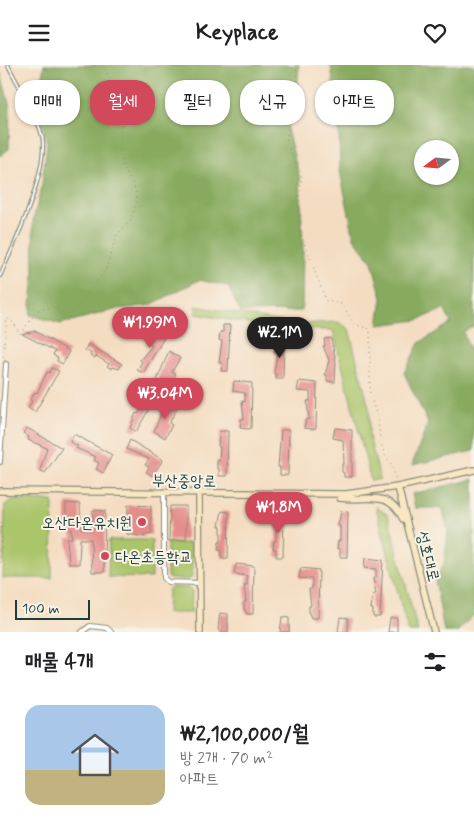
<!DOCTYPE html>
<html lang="ko">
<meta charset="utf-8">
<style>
body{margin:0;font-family:Mynerve,"Poor Story",sans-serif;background:#f6f6f6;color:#202124;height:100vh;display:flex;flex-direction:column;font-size:19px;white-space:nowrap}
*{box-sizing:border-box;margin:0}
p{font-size:16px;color:#757577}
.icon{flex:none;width:28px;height:28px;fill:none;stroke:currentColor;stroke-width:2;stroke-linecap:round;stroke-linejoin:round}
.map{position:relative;height:567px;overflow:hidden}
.drawer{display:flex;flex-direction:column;background:#fff;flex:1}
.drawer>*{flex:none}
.top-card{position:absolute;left:15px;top:15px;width:445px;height:45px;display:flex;gap:10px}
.needle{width:32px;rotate:254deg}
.controls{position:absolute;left:414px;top:75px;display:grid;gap:10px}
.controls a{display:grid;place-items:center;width:45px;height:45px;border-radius:50%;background:#fff;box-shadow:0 1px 4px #0004;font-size:25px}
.scale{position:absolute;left:15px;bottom:12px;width:75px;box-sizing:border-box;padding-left:5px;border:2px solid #1f3d34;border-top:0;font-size:14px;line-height:18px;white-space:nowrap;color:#1f3d34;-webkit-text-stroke:4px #f7f3e8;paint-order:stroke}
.price{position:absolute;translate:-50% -42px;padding:0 11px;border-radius:18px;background:#d1495b;color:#fff;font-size:16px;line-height:32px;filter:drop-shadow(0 1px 2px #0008)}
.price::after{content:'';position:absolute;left:50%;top:30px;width:15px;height:11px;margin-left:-8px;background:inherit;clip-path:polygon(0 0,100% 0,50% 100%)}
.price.active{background:#222;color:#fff}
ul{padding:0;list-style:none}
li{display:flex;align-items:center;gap:15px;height:125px;padding:0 25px}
li span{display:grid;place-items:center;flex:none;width:140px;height:100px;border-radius:15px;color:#555}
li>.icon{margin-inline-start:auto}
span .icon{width:60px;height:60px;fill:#fffc;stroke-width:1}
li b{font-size:21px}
h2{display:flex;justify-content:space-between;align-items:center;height:60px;padding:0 25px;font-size:21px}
.chip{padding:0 18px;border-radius:20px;background:#fff;box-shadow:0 1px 4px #0004;font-size:18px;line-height:45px}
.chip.active{background:#d1495b;color:#fff}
header{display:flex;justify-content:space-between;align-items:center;height:65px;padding:0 25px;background:#fff;font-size:22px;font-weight:700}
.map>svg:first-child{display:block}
</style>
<header><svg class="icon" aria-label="menu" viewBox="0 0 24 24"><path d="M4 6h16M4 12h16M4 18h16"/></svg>Keyplace<svg class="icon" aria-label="heart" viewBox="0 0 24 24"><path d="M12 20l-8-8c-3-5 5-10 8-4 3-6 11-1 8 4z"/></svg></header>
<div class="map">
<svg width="474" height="567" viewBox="0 0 474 567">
<rect width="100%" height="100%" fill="#f7f3e8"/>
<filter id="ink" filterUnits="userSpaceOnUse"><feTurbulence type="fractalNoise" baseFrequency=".02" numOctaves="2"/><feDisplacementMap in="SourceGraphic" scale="10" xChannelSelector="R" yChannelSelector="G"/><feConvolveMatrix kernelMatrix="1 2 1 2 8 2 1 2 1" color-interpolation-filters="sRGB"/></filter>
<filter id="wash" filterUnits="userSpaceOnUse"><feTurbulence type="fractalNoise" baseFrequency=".0096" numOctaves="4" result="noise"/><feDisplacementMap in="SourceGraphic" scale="20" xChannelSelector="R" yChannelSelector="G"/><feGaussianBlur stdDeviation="1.12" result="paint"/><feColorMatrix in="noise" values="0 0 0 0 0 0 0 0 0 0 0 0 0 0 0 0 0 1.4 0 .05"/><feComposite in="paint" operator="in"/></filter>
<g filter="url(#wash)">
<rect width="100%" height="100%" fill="#f4dcc0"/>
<path fill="#abc56b" stroke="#658150" d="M 196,241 L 294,259 L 338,257 L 349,264 L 369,343 L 369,371 L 380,414 L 371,416 L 333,265 L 279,264 L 196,249 Z
M 11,435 L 53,436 L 52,513 L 3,513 L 5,440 Z
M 376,442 L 388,450 L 418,567 L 408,567 Z
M 109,475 L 152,475 L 152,513 L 108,512 Z
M 167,478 L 192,478 L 192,511 L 190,514 L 170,514 L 167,512 Z
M 171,522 L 189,523 L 192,525 L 191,548 L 167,548 L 168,525 Z"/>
<path fill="#88aa5f" stroke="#54744a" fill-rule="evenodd" d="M 44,0 L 299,0 L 298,18 L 287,64 L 300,114 L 303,184 L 302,246 L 240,247 L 228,221 L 199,215 L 150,240 L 118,244 L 60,259 L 30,250 L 34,210 L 33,156 L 42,119 L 47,78 L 38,39 Z
M 331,0 L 474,0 L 474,261 L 463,267 L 474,295 L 474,386 L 412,400 L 428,358 L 404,308 L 419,278 L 451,258 L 444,244 L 418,255 L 378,260 L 382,233 L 372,197 L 354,173 L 340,106 L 339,67 ZM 422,84 L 450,84 L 450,111 L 422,111 Z
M 0,6 L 10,41 L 9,84 L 0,91 Z
M 474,414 L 474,550 L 457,567 L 444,567 L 435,515 L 444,499 L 448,465 L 442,443 L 415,443 L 412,429 Z"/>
<g id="blocks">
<path fill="#e58d8b" d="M 223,260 L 230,260 L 228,306 L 221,306 L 222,298 L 219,298 L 222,276 L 219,275 L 220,267 L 223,267 Z
M 147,263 L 164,273 L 143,308 L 137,305 L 142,297 L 140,295 L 152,281 L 149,279 L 152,274 L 144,270 Z
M 35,266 L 69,286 L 63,299 L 57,296 L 58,293 L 53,290 L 55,286 L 22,269 Z
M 277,273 L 284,274 L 283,314 L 276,314 L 276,309 L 274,309 L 277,288 L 274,288 L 275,281 L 277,281 Z
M 331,273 L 336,297 L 335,317 L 327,316 L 327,310 L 325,310 L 329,295 L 323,281 L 325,281 L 324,274 Z
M 88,279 L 122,299 L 119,304 L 113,302 L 112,304 L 107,301 L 109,299 L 96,291 L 95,293 L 90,290 L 91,288 L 85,285 Z
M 169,286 L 180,293 L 172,307 L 176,309 L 169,322 L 157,315 Z
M 52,303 L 59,306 L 35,347 L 28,343 L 32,336 L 30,335 L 35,327 L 37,328 L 47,307 L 49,308 Z
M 234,316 L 252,318 L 251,363 L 248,364 L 240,363 L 241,354 L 244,354 L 242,336 L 245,337 L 245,328 L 233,326 Z
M 299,316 L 317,318 L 316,363 L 313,364 L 304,363 L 306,354 L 309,354 L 307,336 L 310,336 L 310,327 L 297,326 Z
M 140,320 L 157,330 L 136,367 L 130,363 L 136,348 L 138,349 L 146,336 L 141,333 L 142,330 L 136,327 Z
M 166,337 L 177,344 L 169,358 L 172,360 L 165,373 L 154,366 Z
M 27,363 L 62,383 L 45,408 L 40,405 L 47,383 L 28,375 L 29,372 L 23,368 Z
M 335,363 L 352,365 L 352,412 L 344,412 L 344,408 L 342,407 L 342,399 L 344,399 L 343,375 L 333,373 Z
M 281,365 L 289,365 L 288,410 L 280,410 L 280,402 L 278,402 Z
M 220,366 L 228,366 L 227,411 L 219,411 L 219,403 L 217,403 L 217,395 L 219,396 L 220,382 L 218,381 Z
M 74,369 L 112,390 L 103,408 L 96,404 L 99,398 L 94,395 L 96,392 L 76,383 L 78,381 L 70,377 Z
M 130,375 L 163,395 L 152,411 L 146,407 L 149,402 L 145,400 L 149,394 L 126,384 Z
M 66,438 L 80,439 L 81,464 L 92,465 L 93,445 L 105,446 L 104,507 L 92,507 L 91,474 L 80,474 L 79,499 L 69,499 L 67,473 L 72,473 L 71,464 L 66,464 Z
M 128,440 L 151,441 L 151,470 L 145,469 L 145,472 L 127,469 Z
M 170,441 L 186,441 L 186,475 L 169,476 Z
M 222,446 L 229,447 L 228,493 L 221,493 L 221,485 L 218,485 L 219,477 L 221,477 L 221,461 L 219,461 Z
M 277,446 L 284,447 L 283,492 L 276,492 L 276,484 L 273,484 L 274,476 L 276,476 L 276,461 L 274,461 Z
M 341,446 L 348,447 L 347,492 L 340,492 L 340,484 L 337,484 L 338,476 L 340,476 L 340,461 L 338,461 Z
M 365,493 L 383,495 L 380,552 L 373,552 L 373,544 L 371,544 L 373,529 L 376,529 L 373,513 L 376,513 L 376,504 L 364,503 Z
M 236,499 L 254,501 L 253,549 L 247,549 L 244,544 L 244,537 L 246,537 L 244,520 L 247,520 L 247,511 L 234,509 Z
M 301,503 L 319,505 L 318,553 L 311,553 L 309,548 L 309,541 L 311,541 L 309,524 L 312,524 L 312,514 L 299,513 Z
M 220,548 L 228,549 L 228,567 L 220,567 L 218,564 Z
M 282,552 L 289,553 L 289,567 L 280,567 Z
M 340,552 L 348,553 L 348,567 L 338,567 Z
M 390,553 L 397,553 L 397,567 L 388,567 Z"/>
</g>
</g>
<g filter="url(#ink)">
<use href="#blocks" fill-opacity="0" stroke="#8a8c7a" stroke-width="1"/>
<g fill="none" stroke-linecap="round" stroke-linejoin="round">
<defs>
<path id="lane" d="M 0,211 C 15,179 45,112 43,77 C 42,58 17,19 8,0"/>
<path id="street" d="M 0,397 L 6,299
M 164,428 L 164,513 L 168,517 L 200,518
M 82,567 L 90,561 L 107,563 L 111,567"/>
<path id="secondary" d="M 398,422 L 434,567
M 0,426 L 346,429 L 398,422 L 474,405
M 199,429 L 200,567
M 340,433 C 366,437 388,423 403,454"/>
</defs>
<use href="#lane" stroke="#8a8c7a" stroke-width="4.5"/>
<use href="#street" stroke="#8a8c7a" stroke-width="6"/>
<use href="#secondary" stroke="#8a8c7a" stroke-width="8"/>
<path stroke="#8a8c7a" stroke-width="1" stroke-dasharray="1 4" stroke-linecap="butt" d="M 296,0 L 297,16 L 286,77 L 302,112 L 299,130 L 299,164 L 326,236 L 342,239 L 354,259 L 370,264 L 370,330 L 378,354 L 380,375 L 385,390 L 392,400 L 396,416
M 5,296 L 3,293 L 7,253 L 14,258 L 20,269 L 38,245 L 54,242 L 66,256 L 105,206 L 117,170 L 131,155 L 137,136 L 135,123 L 123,102 L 120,75 L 122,53 L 118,33 L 114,19 L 102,0
M 0,457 L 2,469 L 0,498"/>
<use href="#lane" stroke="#fff" stroke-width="2"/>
<use href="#street" stroke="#fff" stroke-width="4"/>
<use href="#secondary" stroke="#f9e7c3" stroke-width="5.5"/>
</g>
</g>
<g fill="#d1495b" stroke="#f7f3e8" stroke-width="2">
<circle cx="142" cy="457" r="5"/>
<circle cx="105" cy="491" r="5"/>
</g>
<g text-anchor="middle" stroke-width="4" stroke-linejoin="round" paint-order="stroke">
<g font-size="16" fill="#1f3d34" stroke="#f7f3e8">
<text transform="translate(184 415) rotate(1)" y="6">부산중앙로</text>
<text transform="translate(429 491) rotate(76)" y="6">성호대로</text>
</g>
<g font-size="16" fill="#1f3d34" stroke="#f7f3e8" text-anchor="end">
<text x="132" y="463">오산다온유치원</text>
<text x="115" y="497" text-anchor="start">다온초등학교</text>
</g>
</g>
</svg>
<div class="controls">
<a><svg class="needle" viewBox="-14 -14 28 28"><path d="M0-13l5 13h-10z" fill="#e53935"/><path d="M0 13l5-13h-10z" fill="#757577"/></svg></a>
</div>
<div class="scale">100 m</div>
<b class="price" style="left:150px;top:284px">₩1.99M</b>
<b class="price active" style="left:280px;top:294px">₩2.1M</b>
<b class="price" style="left:165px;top:355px">₩3.04M</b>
<b class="price" style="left:279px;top:469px">₩1.8M</b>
<div class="top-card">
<a class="chip">매매</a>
<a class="chip active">월세</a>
<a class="chip">필터</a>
<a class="chip">신규</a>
<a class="chip">아파트</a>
</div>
</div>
<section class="drawer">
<h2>매물 4개<svg class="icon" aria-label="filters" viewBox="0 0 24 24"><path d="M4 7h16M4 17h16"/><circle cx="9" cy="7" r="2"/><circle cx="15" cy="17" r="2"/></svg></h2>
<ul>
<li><span style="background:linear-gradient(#a9c7e8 65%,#c2b280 0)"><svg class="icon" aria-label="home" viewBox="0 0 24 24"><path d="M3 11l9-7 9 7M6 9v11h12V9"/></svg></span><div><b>₩2,100,000/월</b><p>방 2개 · 70 m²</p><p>아파트</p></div></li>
</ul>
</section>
